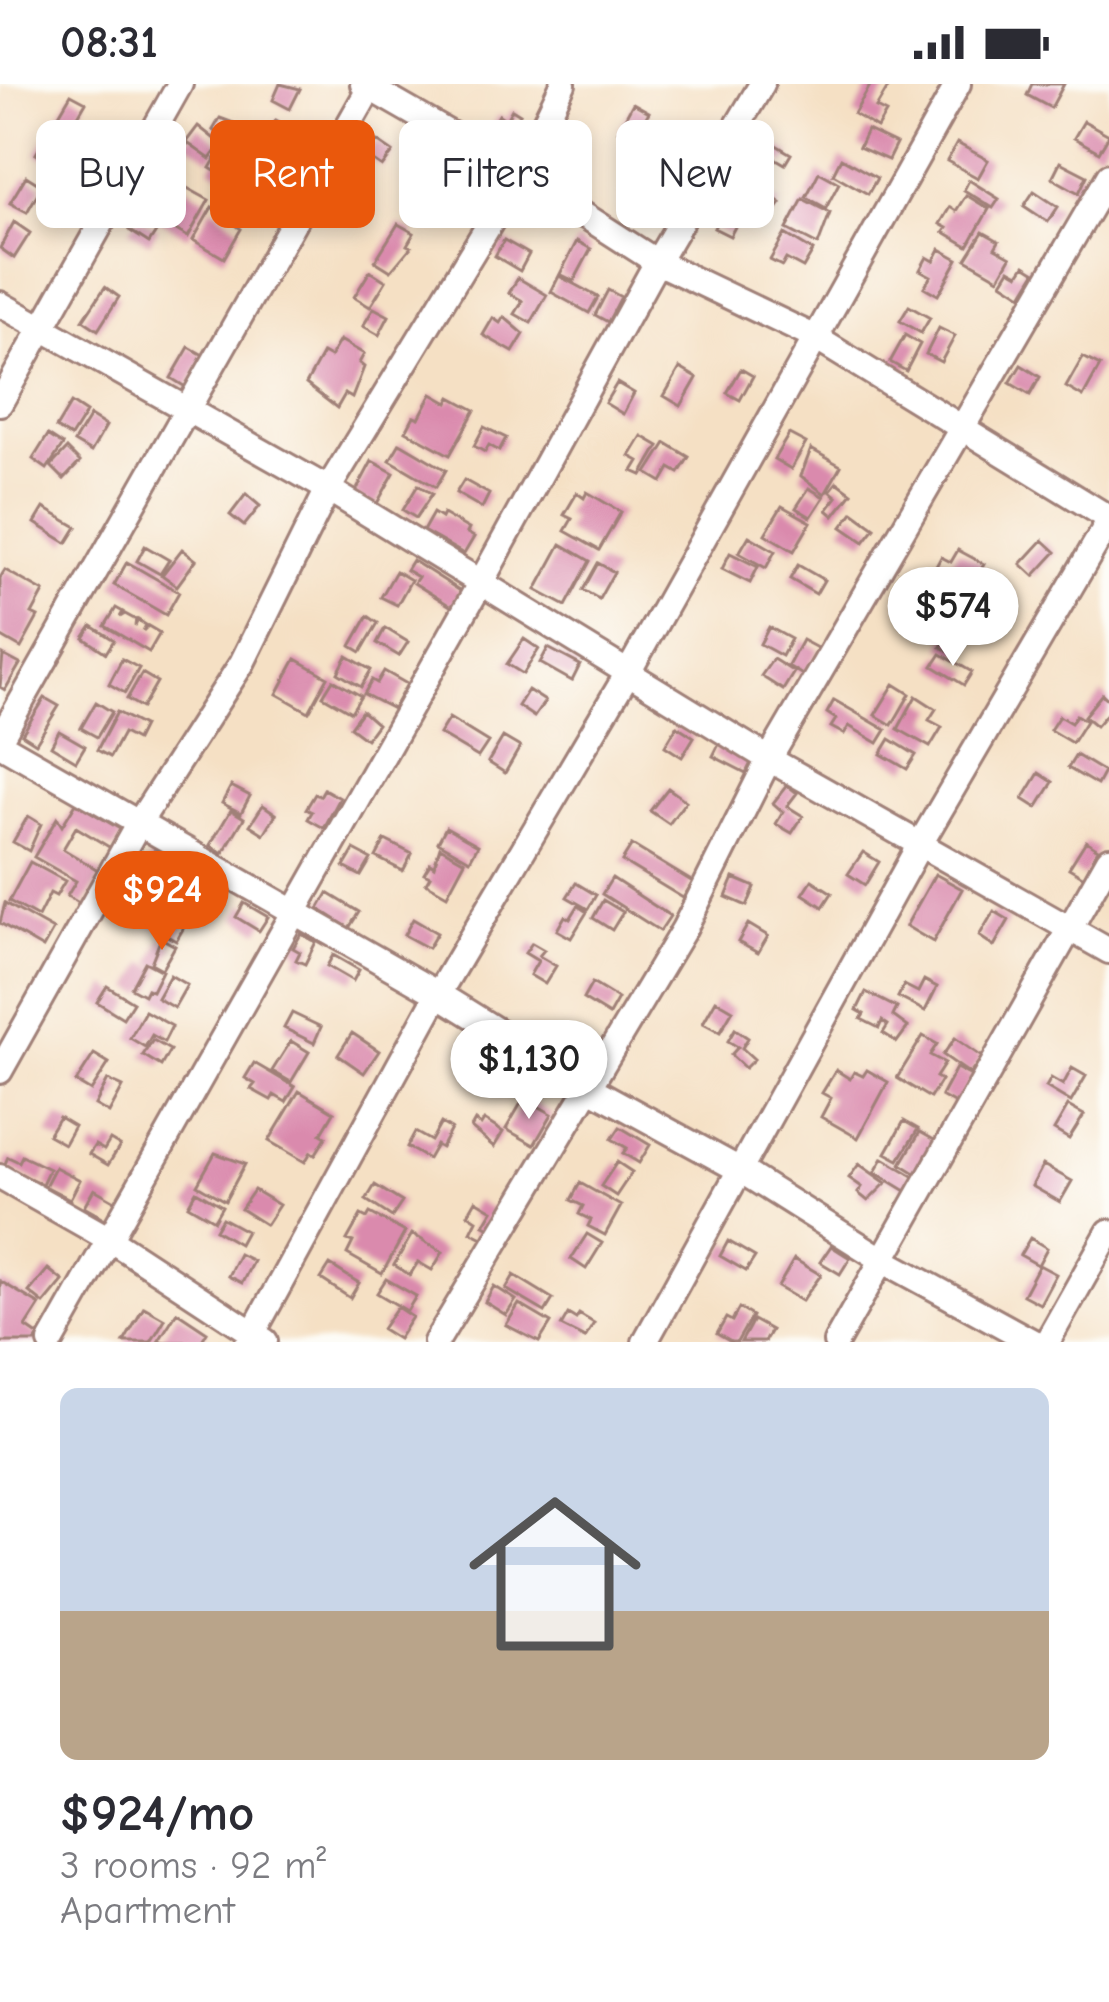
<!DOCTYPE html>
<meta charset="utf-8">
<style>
body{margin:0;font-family:"Comic Neue",sans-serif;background:#f7f7f7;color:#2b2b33;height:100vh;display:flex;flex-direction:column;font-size:45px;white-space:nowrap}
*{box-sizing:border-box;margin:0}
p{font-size:39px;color:#7c7c81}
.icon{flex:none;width:66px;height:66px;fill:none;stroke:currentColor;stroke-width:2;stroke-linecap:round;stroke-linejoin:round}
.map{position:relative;height:1258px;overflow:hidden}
.sheet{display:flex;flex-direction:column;background:#fff;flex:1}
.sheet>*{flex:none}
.top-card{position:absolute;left:36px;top:36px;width:1038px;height:108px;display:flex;gap:24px}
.price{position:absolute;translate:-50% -102px;padding:0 27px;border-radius:42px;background:#fff;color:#222;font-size:39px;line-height:78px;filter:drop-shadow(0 3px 6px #0008)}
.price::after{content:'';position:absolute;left:50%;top:72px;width:36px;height:27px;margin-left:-18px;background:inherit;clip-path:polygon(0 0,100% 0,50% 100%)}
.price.current{background:#ea580c;color:#fff}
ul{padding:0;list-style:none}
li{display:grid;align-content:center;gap:24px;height:636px;padding:0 60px}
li+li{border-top:3px solid #e1e1e2}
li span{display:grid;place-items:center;height:372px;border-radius:18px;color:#555}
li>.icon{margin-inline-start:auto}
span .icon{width:216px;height:216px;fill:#fffc;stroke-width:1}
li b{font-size:51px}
.pill{padding:0 42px;border-radius:18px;background:#fff;box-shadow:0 6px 18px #0003;font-size:42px;line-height:108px}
.pill.current{background:#ea580c;color:#fff}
.status{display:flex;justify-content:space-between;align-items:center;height:84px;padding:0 60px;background:#fff;direction:ltr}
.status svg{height:33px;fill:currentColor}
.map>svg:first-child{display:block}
</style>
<div class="status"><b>08:31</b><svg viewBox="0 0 49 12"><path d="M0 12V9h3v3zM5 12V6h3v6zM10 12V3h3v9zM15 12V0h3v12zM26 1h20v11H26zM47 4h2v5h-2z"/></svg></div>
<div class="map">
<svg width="1109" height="1258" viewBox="0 0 1109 1258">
<rect width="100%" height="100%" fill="#fdfcf7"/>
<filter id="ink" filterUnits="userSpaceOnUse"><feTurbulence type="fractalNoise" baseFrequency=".00833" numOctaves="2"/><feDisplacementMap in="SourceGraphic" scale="24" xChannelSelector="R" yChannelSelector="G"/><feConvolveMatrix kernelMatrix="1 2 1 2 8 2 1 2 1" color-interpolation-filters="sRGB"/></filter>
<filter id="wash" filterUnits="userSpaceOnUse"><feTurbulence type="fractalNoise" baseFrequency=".004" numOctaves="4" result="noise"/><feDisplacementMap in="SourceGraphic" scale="48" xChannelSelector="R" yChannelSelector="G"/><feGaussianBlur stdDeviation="2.7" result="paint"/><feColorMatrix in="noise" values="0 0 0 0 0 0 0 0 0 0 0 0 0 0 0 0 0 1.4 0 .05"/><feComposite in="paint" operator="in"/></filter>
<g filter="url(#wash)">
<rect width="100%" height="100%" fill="#f5e0c4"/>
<g id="blocks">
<path fill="#da8aad" d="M 280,0 L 300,5 L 290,25 L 273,16 Z
M 871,0 L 889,2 L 876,24 L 886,29 L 877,44 L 854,30 Z
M 1032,0 L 1064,0 L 1051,24 L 1027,11 Z
M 71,10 L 86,18 L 51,78 L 36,70 Z
M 633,19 L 649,28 L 633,56 L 618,47 Z
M 512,25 L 520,30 L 502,54 L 490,46 L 499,31 L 506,36 Z
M 220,34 L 250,45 L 240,62 L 213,46 Z
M 276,36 L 303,52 L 294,65 L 268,50 Z
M 668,37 L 684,46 L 677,59 L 691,66 L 681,83 L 652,67 Z
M 1084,37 L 1109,51 L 1099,68 L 1074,54 Z
M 198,42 L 221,60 L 210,75 L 186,58 Z
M 867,46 L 896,60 L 888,76 L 859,63 Z
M 253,47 L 309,79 L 287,117 L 245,91 L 231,86 Z
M 377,57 L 393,68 L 382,83 L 366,72 Z
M 771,58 L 791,70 L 785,80 L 773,73 L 767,83 L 759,79 Z
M 957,59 L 988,76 L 978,94 L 947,77 Z
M 224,60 L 235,67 L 221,91 L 210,84 Z
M 841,74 L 877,94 L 868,110 L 833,90 Z
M 1060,78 L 1087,92 L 1079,109 L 1052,94 Z
M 819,88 L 839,99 L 826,124 L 806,113 Z
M 26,92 L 42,102 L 27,128 L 10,119 Z
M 969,96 L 999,115 L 993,124 L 964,106 Z
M 180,100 L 209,116 L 188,153 L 159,136 L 165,126 L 158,122 L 167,105 L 174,109 Z
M 756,101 L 781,119 L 769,136 L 744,119 Z
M 1034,107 L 1058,123 L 1048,138 L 1024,122 Z
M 966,111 L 989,125 L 968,162 L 944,148 L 947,144 L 940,140 L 950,123 L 956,127 Z
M 803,115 L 830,129 L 818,161 L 787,145 Z
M 726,119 L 743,128 L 730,152 L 714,144 Z
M 212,123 L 241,145 L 224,174 L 193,156 Z
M 138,133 L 158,145 L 149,159 L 129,146 Z
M 14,138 L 30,149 L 14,174 L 0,164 Z
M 398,140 L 414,149 L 407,161 L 411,163 L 391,187 L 375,177 Z
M 983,148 L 999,157 L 995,164 L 1011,173 L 999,194 L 966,175 Z
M 785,150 L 813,167 L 803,184 L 786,175 L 782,182 L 770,176 Z
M 504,156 L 529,170 L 520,187 L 495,172 Z
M 577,157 L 591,165 L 574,197 L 560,190 Z
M 940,165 L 958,175 L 938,211 L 924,203 L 931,192 L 920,186 L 927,173 L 934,177 Z
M 1025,181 L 1036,188 L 1022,211 L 1002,198 L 1010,185 L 1019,190 Z
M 370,187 L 386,197 L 370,223 L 354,213 Z
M 559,192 L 598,213 L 589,229 L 551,208 Z
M 518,194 L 547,211 L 531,239 L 515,230 L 523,217 L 509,209 Z
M 105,203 L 119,213 L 98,246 L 83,236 Z
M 608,206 L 621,213 L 608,238 L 595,231 Z
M 909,222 L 930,234 L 921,249 L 900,237 Z
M 374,224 L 389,232 L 379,251 L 363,242 Z
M 504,233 L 524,250 L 513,268 L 483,251 L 493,234 L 500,239 Z
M 939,244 L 955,252 L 941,278 L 926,270 Z
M 905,251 L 920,260 L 906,287 L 890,278 Z
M 340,256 L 364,270 L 359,279 L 364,283 L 352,314 L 345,310 L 337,324 L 306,300 L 323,269 L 330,273 Z
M 189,263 L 205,272 L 187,304 L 171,294 Z
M 1083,273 L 1100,282 L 1083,313 L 1066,303 Z
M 1021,281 L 1040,293 L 1030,311 L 1010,299 Z
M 680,284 L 697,294 L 681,322 L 664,312 Z
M 741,285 L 753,292 L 740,316 L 727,309 Z
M 617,299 L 634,309 L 623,330 L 605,319 Z
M 432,310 L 448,319 L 451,313 L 475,326 L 450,371 L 406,347 L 414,332 L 419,334 Z
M 71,319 L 86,329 L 71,353 L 56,344 Z
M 90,332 L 106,342 L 91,368 L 74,358 Z
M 484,343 L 506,354 L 499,367 L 489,361 L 485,368 L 474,362 Z
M 789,350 L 806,359 L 791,385 L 774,375 Z
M 48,351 L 63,361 L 47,385 L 33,375 Z
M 642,352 L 659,362 L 642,391 L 633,387 L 639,377 L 630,372 Z
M 400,359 L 446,386 L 436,403 L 390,376 Z
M 666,359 L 689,373 L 679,389 L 670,384 L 662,398 L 647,389 Z
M 67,365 L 80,378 L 64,395 L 51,382 Z
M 811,365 L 841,382 L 825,410 L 801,392 Z
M 372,377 L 394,389 L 375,423 L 354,411 Z
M 464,396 L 489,410 L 482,424 L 456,409 Z
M 837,398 L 852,409 L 834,432 L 827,426 L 837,413 L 830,407 Z
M 418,401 L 432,410 L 416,434 L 403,426 Z
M 809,404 L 824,413 L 811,433 L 796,424 Z
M 587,408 L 621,428 L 599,466 L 565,447 L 572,435 L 564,431 L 577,409 L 584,414 Z
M 246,410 L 260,422 L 244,442 L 230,431 Z
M 782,422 L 811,438 L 794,467 L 765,450 Z
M 44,424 L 77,443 L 67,459 L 35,439 Z
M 853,428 L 875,444 L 864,458 L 842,443 Z
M 433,429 L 441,434 L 443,430 L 469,445 L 467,449 L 474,453 L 464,470 L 423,447 Z
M 749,452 L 775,467 L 766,484 L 739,469 Z
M 1043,456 L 1056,468 L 1034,492 L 1021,480 Z
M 561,460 L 590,477 L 566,522 L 536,506 Z
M 145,462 L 169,476 L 160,490 L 137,477 Z
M 182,465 L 196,476 L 177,502 L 162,491 Z
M 958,466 L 984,480 L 963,520 L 936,506 L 942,495 L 932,490 L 941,473 L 951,478 Z
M 730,469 L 758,483 L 750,499 L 722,485 Z
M 412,476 L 462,508 L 452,523 L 414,499 L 418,493 L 406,486 Z
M 127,478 L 179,508 L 166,531 L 114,501 Z
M 598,479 L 614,488 L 599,515 L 583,506 Z
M 798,481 L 824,496 L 816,510 L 790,495 Z
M 5,486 L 44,508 L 32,530 L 38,533 L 21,564 L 0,552 L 0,494 Z
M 396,487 L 411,496 L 397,521 L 381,513 Z
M 116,524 L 123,528 L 120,533 L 125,530 L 136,536 L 135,542 L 138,536 L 146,541 L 143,547 L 148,542 L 160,549 L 149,568 L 105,542 Z
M 368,532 L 378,539 L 361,568 L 351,562 Z
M 92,542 L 114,556 L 106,569 L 84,554 Z
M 769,543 L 791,555 L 782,572 L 760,560 Z
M 953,543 L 969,552 L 957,572 L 941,563 Z
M 385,544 L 408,558 L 399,572 L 377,559 Z
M 524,555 L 539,565 L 523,590 L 507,580 Z
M 802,556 L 819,565 L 804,592 L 788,582 Z
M 548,564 L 580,581 L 572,597 L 540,579 Z
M 941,570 L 972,588 L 964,601 L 933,582 Z
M 3,571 L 20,580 L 5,606 L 0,603 Z
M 347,572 L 371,586 L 361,603 L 338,589 Z
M 122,575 L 139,584 L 125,609 L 109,600 Z
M 296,575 L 328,593 L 309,628 L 277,610 Z
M 773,575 L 794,588 L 783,606 L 761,592 Z
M 384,587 L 407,600 L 393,625 L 364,610 L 372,596 L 377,599 Z
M 142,589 L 157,598 L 142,624 L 127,615 Z
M 333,596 L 361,612 L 351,628 L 323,612 Z
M 894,600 L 910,610 L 892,641 L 875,631 Z
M 528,606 L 545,617 L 534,633 L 518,622 Z
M 1102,610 L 1109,616 L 1109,627 L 1096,642 L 1084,632 Z
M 916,612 L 936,625 L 929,636 L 942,643 L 930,663 L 898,645 Z
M 45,614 L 59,622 L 36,659 L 22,650 Z
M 834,616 L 886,646 L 878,659 L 849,642 L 844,650 L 831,643 L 836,635 L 827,629 Z
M 96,618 L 112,628 L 97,653 L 81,644 Z
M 362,627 L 377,640 L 366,655 L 350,643 Z
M 117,628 L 143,642 L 136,656 L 123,649 L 110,673 L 97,666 Z
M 1076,631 L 1086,637 L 1072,659 L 1050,646 L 1059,632 L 1071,639 Z
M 449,634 L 488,658 L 478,673 L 439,650 Z
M 677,642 L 694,653 L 682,673 L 665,662 Z
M 59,647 L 85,662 L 76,677 L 51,662 Z
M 503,653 L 520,663 L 505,689 L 488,678 Z
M 890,655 L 916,671 L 907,685 L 881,670 Z
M 719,660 L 752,677 L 746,689 L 713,672 Z
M 1076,671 L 1104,688 L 1097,701 L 1068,684 Z
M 1039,689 L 1053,698 L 1037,724 L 1023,715 Z
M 787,701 L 797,709 L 787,722 L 803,732 L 792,749 L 776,740 L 783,728 L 773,719 Z
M 231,702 L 250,712 L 241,729 L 222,719 Z
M 668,704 L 686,717 L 669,740 L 650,727 Z
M 324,705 L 340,714 L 324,744 L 308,735 L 312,728 L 306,725 L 315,710 L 320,712 Z
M 76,719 L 125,748 L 114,766 L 76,743 L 63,765 L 103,789 L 84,822 L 67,812 L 76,797 L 34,773 L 57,734 L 62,742 Z
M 263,721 L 276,730 L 264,750 L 250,741 Z
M 231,726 L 244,734 L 223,769 L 210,761 Z
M 28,732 L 41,740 L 29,767 L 13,758 Z
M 446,743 L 478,761 L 470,776 L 438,758 Z
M 385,756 L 412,770 L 403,787 L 376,773 Z
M 1086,757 L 1098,765 L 1084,793 L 1069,784 Z
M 632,761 L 693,798 L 683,814 L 622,777 Z
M 440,763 L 465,777 L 447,811 L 426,799 L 430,792 L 424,789 L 430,779 L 434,782 Z
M 354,766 L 371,775 L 361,792 L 344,783 Z
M 154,767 L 170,776 L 161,793 L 145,784 Z
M 863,768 L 879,778 L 865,801 L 848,790 Z
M 30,778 L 65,797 L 56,812 L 50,809 L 38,833 L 9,817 Z
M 178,785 L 205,798 L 197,816 L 170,802 Z
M 935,790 L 962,805 L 933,858 L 906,842 Z
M 612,794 L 670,832 L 660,847 L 602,810 Z
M 734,794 L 755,803 L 747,822 L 726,813 Z
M 812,796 L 832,809 L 823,823 L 803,810 Z
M 576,799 L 596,811 L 588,825 L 567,813 Z
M 328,809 L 359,828 L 349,844 L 319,825 Z
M 181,815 L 195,824 L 176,857 L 162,849 Z
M 603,816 L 623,828 L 612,846 L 593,834 Z
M 147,818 L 169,832 L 160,846 L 138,833 Z
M 5,819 L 53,846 L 43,864 L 0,839 Z
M 244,819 L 268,833 L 259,847 L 236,833 Z
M 578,822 L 587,828 L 571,854 L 557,846 L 565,832 L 570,835 Z
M 994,827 L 1009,836 L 994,862 L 979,852 Z
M 413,835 L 437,849 L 428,864 L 404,851 Z
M 748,840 L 768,852 L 758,869 L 738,858 Z
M 301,850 L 316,858 L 305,880 L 296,876 L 300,868 L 293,864 Z
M 161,854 L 175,862 L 162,885 L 151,879 Z
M 532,859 L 544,866 L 539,872 L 556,882 L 545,900 L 530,891 L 538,877 L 525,869 Z
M 333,871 L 359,886 L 353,897 L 327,882 Z
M 145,878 L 162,887 L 152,907 L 147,905 L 144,911 L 131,904 Z
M 170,891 L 187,901 L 174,924 L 157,914 Z
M 924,896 L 937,903 L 925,927 L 898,913 L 904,901 L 918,908 Z
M 592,899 L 618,915 L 609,931 L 583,915 Z
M 107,902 L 133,918 L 123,934 L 97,918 Z
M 866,908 L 897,924 L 893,932 L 908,943 L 897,958 L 883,949 L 888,941 L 882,937 L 879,944 L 861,935 L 864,930 L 857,926 Z
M 716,916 L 733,926 L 720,948 L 703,939 Z
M 145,927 L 172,942 L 164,958 L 152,951 L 145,963 L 130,954 Z
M 292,929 L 321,943 L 314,959 L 284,944 Z
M 735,945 L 748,954 L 742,964 L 754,975 L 745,984 L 731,971 L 738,963 L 728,957 Z
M 352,949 L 379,967 L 364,989 L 338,971 Z
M 923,952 L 937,960 L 930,971 L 945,979 L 936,993 L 941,996 L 930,1014 L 897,994 Z
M 955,954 L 982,973 L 970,990 L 943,971 Z
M 153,956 L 170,966 L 161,982 L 143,971 Z
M 291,957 L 309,968 L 291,998 L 272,987 Z
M 94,970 L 109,979 L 91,1007 L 76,998 Z
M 254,979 L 295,1003 L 286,1018 L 274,1011 L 271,1016 L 251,1005 L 255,1000 L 245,994 Z
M 956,984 L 973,993 L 957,1021 L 941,1012 Z
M 1072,984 L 1086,992 L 1071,1018 L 1046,1003 L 1051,994 L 1063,1001 Z
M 836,986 L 850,995 L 854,988 L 863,992 L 867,986 L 888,998 L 858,1054 L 821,1033 L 831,1014 L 822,1009 Z
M 108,996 L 123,1003 L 109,1029 L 95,1021 Z
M 299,1007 L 334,1028 L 321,1050 L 326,1053 L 315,1071 L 311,1068 L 305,1078 L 269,1057 Z
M 524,1014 L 552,1030 L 534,1061 L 506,1045 Z
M 1068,1022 L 1084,1031 L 1069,1055 L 1054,1046 Z
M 59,1033 L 74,1042 L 64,1060 L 48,1051 Z
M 484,1036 L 503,1048 L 494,1063 L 471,1044 L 475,1037 L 481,1041 Z
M 904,1037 L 918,1045 L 899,1076 L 886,1069 Z
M 441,1039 L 451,1045 L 441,1064 L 436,1061 L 428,1075 L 407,1063 L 415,1048 L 431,1057 Z
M 620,1043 L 650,1061 L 639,1079 L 623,1069 L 627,1064 L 612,1055 Z
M 920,1048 L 936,1057 L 917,1090 L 901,1080 Z
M 110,1056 L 120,1062 L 108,1081 L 89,1070 L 95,1061 L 104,1066 Z
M 215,1069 L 245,1080 L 225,1117 L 197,1101 Z
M 22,1072 L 49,1085 L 42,1100 L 4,1082 L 8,1073 L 19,1078 Z
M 883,1074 L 915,1093 L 906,1107 L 875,1088 Z
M 617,1078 L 632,1088 L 616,1112 L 601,1102 Z
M 859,1080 L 886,1099 L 868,1117 L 858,1109 L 862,1103 L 849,1094 Z
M 1043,1081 L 1072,1097 L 1060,1118 L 1032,1102 Z
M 55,1083 L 80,1096 L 70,1115 L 45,1102 Z
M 580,1099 L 621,1122 L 605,1151 L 588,1142 L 591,1136 L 579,1130 L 583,1122 L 571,1116 Z
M 375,1101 L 402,1118 L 392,1133 L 366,1116 Z
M 94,1105 L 117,1118 L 107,1136 L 84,1123 Z
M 254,1106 L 279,1121 L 266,1141 L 241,1125 Z
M 196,1107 L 222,1122 L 214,1136 L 188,1121 Z
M 476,1116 L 493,1126 L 484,1141 L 490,1144 L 485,1155 L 471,1148 L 477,1136 L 468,1130 Z
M 370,1129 L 405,1148 L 382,1190 L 347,1170 L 353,1158 L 347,1156 L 361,1131 L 367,1134 Z
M 222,1134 L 246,1147 L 239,1160 L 215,1146 Z
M 412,1150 L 443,1168 L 432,1186 L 418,1178 L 410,1191 L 394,1181 Z
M 587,1150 L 602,1159 L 586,1185 L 571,1175 Z
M 1030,1154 L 1047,1164 L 1038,1181 L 1020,1171 Z
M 728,1157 L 755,1173 L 746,1187 L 720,1172 Z
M 831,1162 L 850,1174 L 840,1190 L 820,1178 Z
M 239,1170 L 253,1177 L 242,1199 L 228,1192 Z
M 794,1175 L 821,1191 L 802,1217 L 778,1203 Z
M 330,1181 L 359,1199 L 350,1214 L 321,1195 Z
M 1039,1181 L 1056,1190 L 1040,1220 L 1023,1211 Z
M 48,1185 L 63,1197 L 44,1220 L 29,1208 Z
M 514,1191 L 553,1215 L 545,1228 L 506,1205 Z
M 386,1195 L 416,1212 L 407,1227 L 377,1209 Z
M 0,1197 L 40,1221 L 26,1243 L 39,1252 L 35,1258 L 0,1258 Z
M 494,1202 L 516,1216 L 506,1231 L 485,1218 Z
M 519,1220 L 551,1239 L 539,1258 L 506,1241 Z
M 144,1223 L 165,1235 L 151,1258 L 124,1258 Z
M 397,1223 L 412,1233 L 398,1255 L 382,1245 Z
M 739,1224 L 752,1232 L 737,1258 L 731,1258 L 717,1250 L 726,1234 L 732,1237 Z
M 177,1228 L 207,1248 L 201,1258 L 158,1258 Z
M 568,1230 L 576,1235 L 579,1230 L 594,1239 L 585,1254 L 561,1242 Z
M 753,1236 L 771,1246 L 764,1258 L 741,1258 Z"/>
</g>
</g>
<g filter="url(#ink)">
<use href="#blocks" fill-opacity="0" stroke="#a08078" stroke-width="3"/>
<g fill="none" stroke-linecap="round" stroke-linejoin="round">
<defs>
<path id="minor" d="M 363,0 L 520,90 L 657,178 L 814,253 L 1109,434
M 0,220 L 328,405 L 769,675 L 1109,867
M 0,319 L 180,0
M 0,655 L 372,0
M 0,660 L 438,910 L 586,1002 L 740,1086 L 883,1176 L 1033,1258
M 0,987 L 140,737 L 242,579 L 328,405 L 520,90 L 563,0
M 0,1093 L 111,1156 L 265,1257
M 51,1258 L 480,500 L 657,178 L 762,0
M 248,1258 L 438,910 L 629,587 L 958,0
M 436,1258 L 684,845 L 769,675 L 1109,92
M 645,1258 L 920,760 L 1109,437
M 836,1258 L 1109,775
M 1047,1258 L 1109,1148"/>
</defs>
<use href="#minor" stroke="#a08078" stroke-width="30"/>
<use href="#minor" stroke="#fff" stroke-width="24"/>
</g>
</g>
</svg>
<b class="price" style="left:953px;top:585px">$574</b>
<b class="price current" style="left:162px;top:869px">$924</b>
<b class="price" style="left:529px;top:1038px">$1,130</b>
<div class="top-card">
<a class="pill">Buy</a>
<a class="pill current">Rent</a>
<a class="pill">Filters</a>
<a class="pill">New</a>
</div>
</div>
<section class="sheet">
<ul>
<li><span style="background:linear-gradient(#c9d6e8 60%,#b9a48a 0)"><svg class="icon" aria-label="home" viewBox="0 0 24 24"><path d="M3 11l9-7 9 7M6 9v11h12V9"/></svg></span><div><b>$924/mo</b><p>3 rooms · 92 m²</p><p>Apartment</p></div></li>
</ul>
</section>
